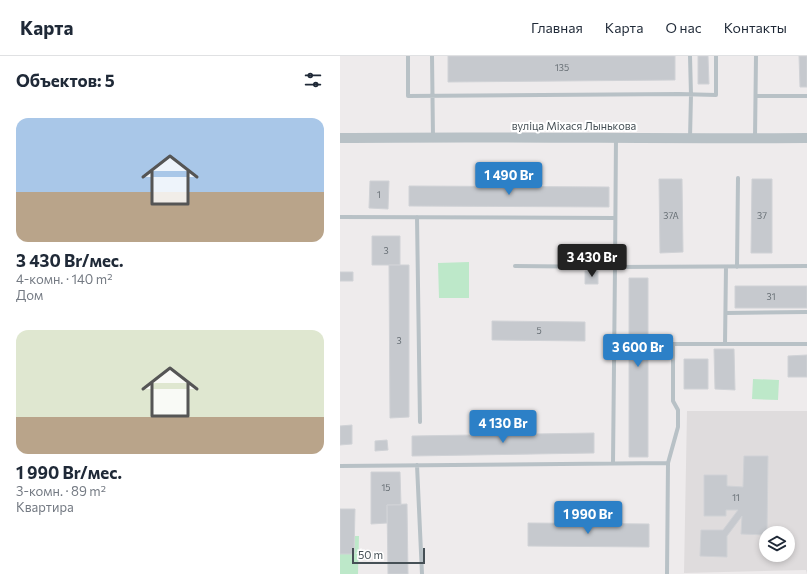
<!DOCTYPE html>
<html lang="ru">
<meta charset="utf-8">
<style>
body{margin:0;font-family:Commissioner,sans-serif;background:#f6f6f7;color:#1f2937;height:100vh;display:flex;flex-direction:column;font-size:15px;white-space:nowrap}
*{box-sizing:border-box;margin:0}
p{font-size:13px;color:#747a83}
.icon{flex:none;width:22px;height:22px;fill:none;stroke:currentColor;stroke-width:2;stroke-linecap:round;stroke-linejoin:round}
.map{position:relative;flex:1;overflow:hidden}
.side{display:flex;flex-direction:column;background:#fff;width:340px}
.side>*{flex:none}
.controls{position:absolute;left:419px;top:470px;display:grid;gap:8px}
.controls a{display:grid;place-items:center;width:36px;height:36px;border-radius:50%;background:#fff;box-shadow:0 2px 6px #0003;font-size:20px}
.scale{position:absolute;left:12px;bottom:10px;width:73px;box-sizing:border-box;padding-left:4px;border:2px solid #465056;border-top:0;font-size:11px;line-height:14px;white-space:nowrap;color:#465056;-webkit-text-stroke:3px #fff;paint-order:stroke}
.price{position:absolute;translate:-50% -34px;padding:0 9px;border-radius:4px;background:#2c80c7;color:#fff;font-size:13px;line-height:26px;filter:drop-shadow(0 1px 2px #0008)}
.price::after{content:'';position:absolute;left:50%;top:24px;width:12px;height:9px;margin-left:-6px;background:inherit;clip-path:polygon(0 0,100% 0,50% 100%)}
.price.active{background:#222;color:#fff}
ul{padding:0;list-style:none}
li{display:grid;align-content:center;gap:8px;height:212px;padding:0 16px}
li span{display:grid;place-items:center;height:124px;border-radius:12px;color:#555}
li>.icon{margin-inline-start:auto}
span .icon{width:72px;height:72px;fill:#fffc;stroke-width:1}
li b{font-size:17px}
h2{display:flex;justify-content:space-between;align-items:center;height:48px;padding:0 16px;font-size:17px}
header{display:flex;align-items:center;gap:24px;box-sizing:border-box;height:56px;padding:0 20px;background:#fff;border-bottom:1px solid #e0e1e3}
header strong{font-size:19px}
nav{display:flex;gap:22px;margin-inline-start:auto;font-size:14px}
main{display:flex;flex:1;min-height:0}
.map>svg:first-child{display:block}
</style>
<header>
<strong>Карта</strong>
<nav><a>Главная</a><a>Карта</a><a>О нас</a><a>Контакты</a></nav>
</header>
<main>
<section class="side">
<h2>Объектов: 5<svg class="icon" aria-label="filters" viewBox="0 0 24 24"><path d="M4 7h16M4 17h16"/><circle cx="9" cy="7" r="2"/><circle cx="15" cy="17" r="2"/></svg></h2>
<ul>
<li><span style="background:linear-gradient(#a9c7e8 60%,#b9a48a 0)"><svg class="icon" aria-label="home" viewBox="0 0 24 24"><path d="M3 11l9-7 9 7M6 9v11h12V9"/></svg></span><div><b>3 430 Br/мес.</b><p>4-комн. · 140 m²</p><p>Дом</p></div></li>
<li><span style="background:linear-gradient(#dfe7d0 70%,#b9a48a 0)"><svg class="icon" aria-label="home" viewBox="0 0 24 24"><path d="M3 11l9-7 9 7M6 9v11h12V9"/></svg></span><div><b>1 990 Br/мес.</b><p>3-комн. · 89 m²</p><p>Квартира</p></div></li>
</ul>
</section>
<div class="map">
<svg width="467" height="518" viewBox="0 0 467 518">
<rect width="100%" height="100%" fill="#eeebec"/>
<path fill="#dfdcdd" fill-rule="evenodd" d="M 347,355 L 467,355 L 467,518 L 466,514 L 344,517 ZM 426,477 L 448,477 L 448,499 L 426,499 Z"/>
<path fill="#bde8c9" d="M 129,206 L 129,242 L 99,242 L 98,207 Z
M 413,323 L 439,324 L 438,344 L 412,343 Z
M 15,480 L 19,480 L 18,518 L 0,518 L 0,498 L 14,498 Z"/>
<path fill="#c6c9ce" stroke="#d0d2d6" d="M 108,0 L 335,0 L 335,24 L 108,26 Z
M 358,0 L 368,0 L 369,28 L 358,28 Z
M 459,0 L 467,0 L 467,31 L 460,31 Z
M 319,123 L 342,123 L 343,196 L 320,197 Z
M 412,123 L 432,123 L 432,197 L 411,197 Z
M 30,125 L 49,125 L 48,153 L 29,152 Z
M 69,130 L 269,131 L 269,151 L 69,150 Z
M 32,180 L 60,180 L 60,209 L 32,209 Z
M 49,209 L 69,209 L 69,361 L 50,362 Z
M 245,215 L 258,215 L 258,228 L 245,228 Z
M 0,216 L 13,216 L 13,225 L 0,225 Z
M 289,222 L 308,222 L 308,401 L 289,401 Z
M 395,230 L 467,230 L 467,252 L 395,252 Z
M 152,265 L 245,266 L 245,285 L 152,284 Z
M 374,293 L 394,293 L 395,334 L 375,333 Z
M 467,299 L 467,321 L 448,321 L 448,300 Z
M 344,303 L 368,303 L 368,333 L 344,333 Z
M 12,369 L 12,388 L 0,389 L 0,370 Z
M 254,377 L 254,397 L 72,400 L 72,380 Z
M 47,384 L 48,394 L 35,395 L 35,385 Z
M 404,400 L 428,400 L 427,477 L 426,477 L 426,479 L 401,478 L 402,460 L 387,480 L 387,501 L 360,500 L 361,474 L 383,474 L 398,454 L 386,454 L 386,460 L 364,460 L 364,419 L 387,419 L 387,430 L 403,431 Z
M 31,416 L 60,416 L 61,449 L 47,449 L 47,467 L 31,468 Z
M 67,448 L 68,518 L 48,518 L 47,449 Z
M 0,453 L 15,453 L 14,498 L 0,498 Z
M 188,467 L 309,468 L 309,491 L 188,490 Z"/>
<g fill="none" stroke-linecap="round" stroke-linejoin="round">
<path stroke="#b8c1c6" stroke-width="4" d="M 68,0 L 68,40 L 339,38 L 376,39 L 376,0
M 92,0 L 93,81
M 350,0 L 351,39 L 350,82
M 416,40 L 467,40
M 276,81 L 275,211 L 467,210
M 415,82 L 416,0
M 0,161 L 275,162
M 77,161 L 80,366
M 175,210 L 275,211 L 273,407
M 397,211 L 398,122
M 386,257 L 467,256
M 385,288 L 386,211
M 77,409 L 82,518
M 0,410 L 328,407
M 327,518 L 328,407 L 338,371 L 338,354 L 333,345 L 333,288 L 467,288"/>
<path stroke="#b8c1c6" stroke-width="10" d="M 0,82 C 156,80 311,83 467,82"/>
</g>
<g text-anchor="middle" stroke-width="4" stroke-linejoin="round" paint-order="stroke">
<g font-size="9" fill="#666e74">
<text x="222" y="15">135</text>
<text x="39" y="142">1</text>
<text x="331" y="163">37А</text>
<text x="422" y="163">37</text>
<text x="46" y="198">3</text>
<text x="431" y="244">31</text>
<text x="199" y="278">5</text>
<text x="59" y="288">3</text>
<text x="46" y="435">15</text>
<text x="396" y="445">11</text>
</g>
<g font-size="11" fill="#465056" stroke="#fff">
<text x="234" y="74">вуліца Міхася Лынькова</text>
</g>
</g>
</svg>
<div class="controls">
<a><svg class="icon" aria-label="layers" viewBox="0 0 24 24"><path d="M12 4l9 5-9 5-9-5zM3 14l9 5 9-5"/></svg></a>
</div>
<div class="scale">50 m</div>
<b class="price" style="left:169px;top:140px">1 490 Br</b>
<b class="price active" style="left:252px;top:222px">3 430 Br</b>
<b class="price" style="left:298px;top:312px">3 600 Br</b>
<b class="price" style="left:163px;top:388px">4 130 Br</b>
<b class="price" style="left:248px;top:479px">1 990 Br</b>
</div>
</main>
